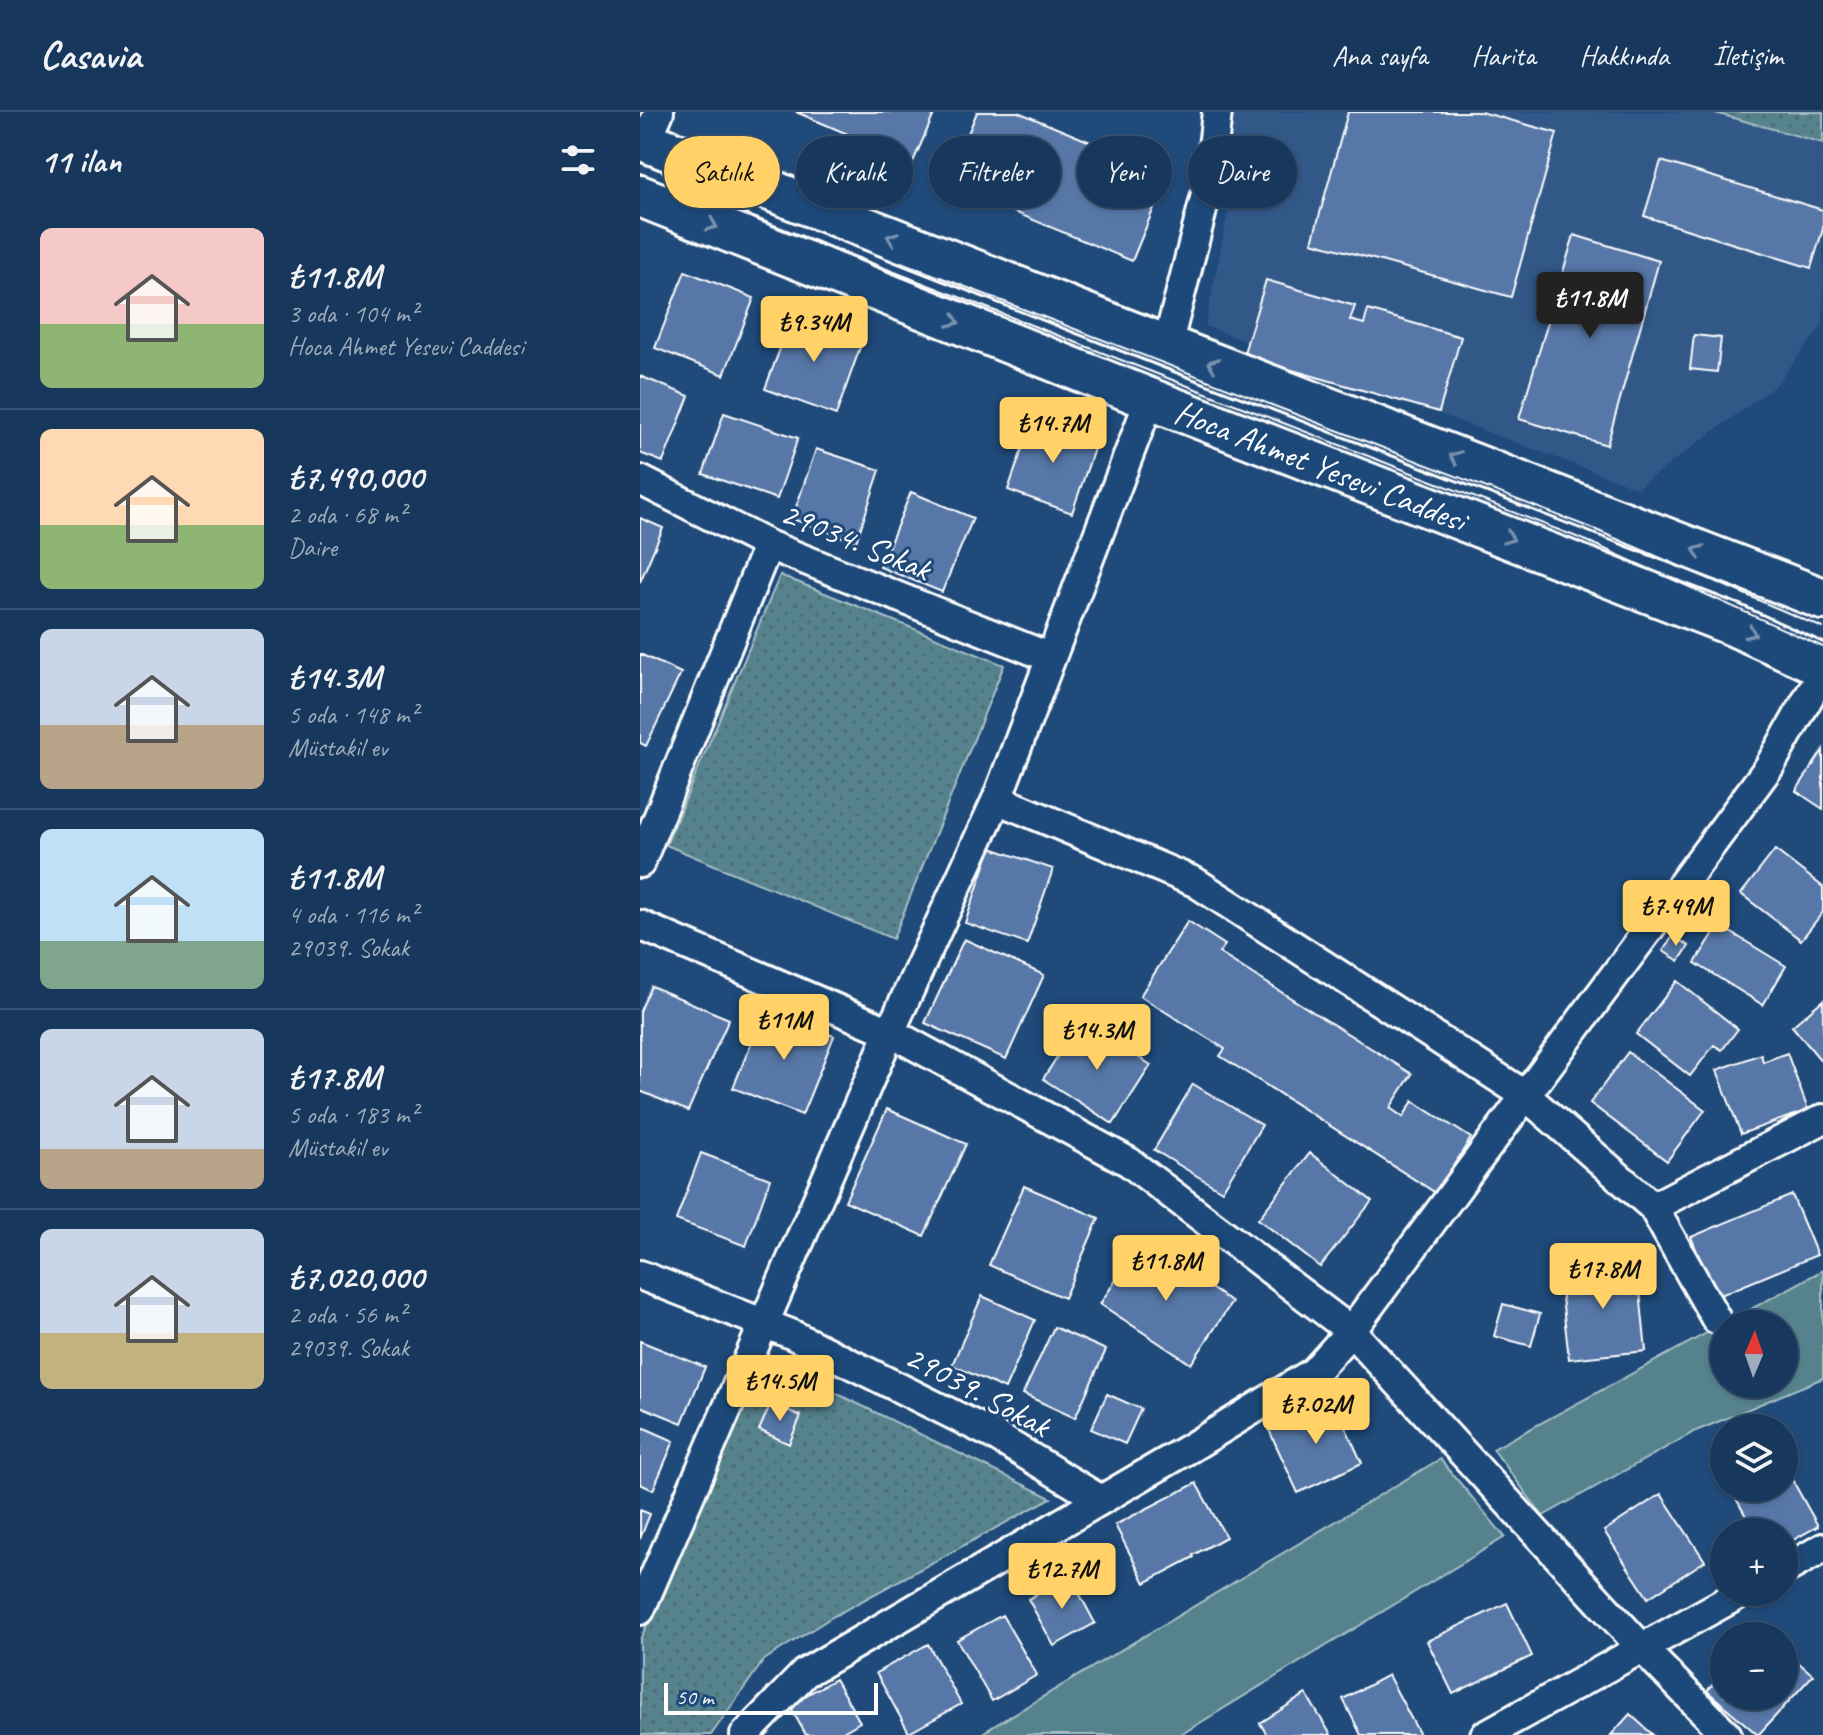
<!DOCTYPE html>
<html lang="tr">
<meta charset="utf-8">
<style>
body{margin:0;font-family:Caveat,sans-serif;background:#244365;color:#f1f3f6;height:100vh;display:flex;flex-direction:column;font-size:30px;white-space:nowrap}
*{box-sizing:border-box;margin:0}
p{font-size:26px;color:#9eacbb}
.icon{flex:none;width:44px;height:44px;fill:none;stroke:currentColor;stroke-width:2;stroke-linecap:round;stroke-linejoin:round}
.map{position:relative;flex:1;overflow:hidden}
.details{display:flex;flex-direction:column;background:#17385c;width:640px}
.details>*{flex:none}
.banner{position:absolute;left:24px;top:24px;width:760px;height:72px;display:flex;gap:16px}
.needle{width:52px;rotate:2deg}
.fabs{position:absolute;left:1070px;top:1198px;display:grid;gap:16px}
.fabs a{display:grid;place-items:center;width:88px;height:88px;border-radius:50%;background:#17385c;box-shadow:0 2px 6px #0004,0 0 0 2px #365272;font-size:40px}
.scale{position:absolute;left:24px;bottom:20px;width:214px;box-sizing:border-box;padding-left:8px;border:4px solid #fff;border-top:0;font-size:22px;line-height:28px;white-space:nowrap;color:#fff;-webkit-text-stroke:6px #1f4a7a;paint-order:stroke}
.price{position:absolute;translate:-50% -68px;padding:0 18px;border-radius:8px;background:#ffd166;color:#111;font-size:26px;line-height:52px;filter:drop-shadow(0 2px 4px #0008)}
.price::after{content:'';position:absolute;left:50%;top:48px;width:24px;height:18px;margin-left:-12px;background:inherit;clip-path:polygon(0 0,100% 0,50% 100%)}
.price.on{background:#222;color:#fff}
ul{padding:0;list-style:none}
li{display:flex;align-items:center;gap:24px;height:200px;padding:0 40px}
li+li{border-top:2px solid #365272}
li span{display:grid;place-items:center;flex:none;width:224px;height:160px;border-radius:12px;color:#555}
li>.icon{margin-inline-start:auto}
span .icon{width:96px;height:96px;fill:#fffc;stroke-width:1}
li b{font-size:34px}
h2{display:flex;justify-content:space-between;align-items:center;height:96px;padding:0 40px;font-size:34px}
.tag{padding:0 28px;border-radius:36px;background:#17385c;box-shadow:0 2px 6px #0004,0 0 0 2px #365272;font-size:28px;line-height:72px}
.tag.on{background:#ffd166;color:#111}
header{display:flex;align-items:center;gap:48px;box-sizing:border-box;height:112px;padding:0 40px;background:#17385c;border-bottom:2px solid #365272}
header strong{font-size:38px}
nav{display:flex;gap:44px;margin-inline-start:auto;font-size:28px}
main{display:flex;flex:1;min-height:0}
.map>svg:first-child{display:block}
</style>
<header>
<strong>Casavia</strong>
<nav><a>Ana sayfa</a><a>Harita</a><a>Hakkında</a><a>İletişim</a></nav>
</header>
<main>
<section class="details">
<h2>11 ilan<svg class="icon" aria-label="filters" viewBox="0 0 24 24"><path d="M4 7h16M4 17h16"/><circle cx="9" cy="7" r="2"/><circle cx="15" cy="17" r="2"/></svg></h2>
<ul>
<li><span style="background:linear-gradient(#f6c9c9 60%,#8fb573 0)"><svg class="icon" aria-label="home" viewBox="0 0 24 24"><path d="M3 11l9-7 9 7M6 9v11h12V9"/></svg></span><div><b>₺11.8M</b><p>3 oda · 104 m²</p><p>Hoca Ahmet Yesevi Caddesi</p></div></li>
<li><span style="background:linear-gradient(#ffd9b3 60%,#8fb573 0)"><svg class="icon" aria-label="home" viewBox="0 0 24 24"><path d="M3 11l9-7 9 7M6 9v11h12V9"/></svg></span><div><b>₺7,490,000</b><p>2 oda · 68 m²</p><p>Daire</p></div></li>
<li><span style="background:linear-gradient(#c9d6e8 60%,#b9a48a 0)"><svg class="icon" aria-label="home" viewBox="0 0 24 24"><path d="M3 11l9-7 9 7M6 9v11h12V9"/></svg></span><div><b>₺14.3M</b><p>5 oda · 148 m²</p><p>Müstakil ev</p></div></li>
<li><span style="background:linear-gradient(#bfe0f5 70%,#7fa58c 0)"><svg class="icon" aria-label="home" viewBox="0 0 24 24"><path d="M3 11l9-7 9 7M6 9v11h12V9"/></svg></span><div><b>₺11.8M</b><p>4 oda · 116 m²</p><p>29039. Sokak</p></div></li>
<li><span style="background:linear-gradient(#c9d6e8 75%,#b9a48a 0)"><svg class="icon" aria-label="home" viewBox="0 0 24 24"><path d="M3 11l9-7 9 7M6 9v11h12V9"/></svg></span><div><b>₺17.8M</b><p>5 oda · 183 m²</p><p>Müstakil ev</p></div></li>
<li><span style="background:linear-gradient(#c9d6e8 65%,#c2b280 0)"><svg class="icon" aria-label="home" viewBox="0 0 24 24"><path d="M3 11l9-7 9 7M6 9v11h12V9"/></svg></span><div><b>₺7,020,000</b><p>2 oda · 56 m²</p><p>29039. Sokak</p></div></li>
</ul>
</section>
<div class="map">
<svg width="1183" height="1623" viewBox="0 0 1183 1623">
<defs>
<pattern id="park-dots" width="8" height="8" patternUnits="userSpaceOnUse" patternTransform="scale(2)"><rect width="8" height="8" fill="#54828c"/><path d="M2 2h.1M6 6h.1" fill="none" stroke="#506a6f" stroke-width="1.8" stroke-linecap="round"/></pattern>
</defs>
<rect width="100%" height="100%" fill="#1f4a7a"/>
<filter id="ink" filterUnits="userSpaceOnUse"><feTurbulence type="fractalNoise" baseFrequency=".0125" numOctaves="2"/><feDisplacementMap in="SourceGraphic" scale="16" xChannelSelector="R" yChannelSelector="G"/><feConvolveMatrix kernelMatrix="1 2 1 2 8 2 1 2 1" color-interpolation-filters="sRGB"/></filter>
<g filter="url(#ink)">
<path fill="#305888" d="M 577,0 L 1183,0 L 1183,213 L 1135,274 L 997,376 L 565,214 L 598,51 L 573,18 Z"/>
<path fill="#54828c" stroke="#aac0c6" stroke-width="2" fill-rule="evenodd" d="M 1183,1158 L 1183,1266 L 1056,1319 L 903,1404 L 853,1337 ZM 1084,1212 L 1144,1212 L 1144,1272 L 1084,1272 Z
M 800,1347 L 865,1425 L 540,1623 L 339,1623 Z"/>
<path fill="url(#park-dots)" stroke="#aac0c6" stroke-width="2" d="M 1072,0 L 1183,0 L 1183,31 Z
M 140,463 L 364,553 L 253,827 L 26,733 Z
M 126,1247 L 411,1386 L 192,1505 L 124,1548 L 71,1623 L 0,1623 L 0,1528 Z"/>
<path fill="#5677a7" stroke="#fff" stroke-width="2" d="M 156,0 L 295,0 L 273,50 Z
M 337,0 L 378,0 L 528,62 L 492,149 L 307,72 Z
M 708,0 L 841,0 L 917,21 L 871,185 L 672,130 Z
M 1021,49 L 1183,98 L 1183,117 L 1171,156 L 1004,104 Z
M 934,123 L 1019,149 L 967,333 L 879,307 Z
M 45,159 L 114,186 L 84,263 L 15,236 Z
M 626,168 L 715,194 L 710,208 L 724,212 L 728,198 L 821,225 L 799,300 L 603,244 Z
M 153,202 L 223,227 L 196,303 L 125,277 Z
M 1054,223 L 1081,226 L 1077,260 L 1050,257 Z
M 0,264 L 49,284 L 23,350 L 0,341 Z
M 84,301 L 158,326 L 137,387 L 63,362 Z
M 393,306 L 457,328 L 432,401 L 368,378 Z
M 176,337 L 240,358 L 216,430 L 152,407 Z
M 271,380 L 333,406 L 302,480 L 240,455 Z
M 0,406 L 23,416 L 0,470 Z
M 0,542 L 41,561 L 6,634 L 0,631 Z
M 1183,638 L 1183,697 L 1156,679 Z
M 351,736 L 413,757 L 387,832 L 325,811 Z
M 1135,738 L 1183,775 L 1183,800 L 1161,828 L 1101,782 Z
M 548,809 L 585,833 L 579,841 L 772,962 L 750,996 L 763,1005 L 773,989 L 831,1026 L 796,1081 L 580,944 L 585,937 L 500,884 Z
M 1079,813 L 1146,854 L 1123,893 L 1055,851 Z
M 1033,824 L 1049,834 L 1039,849 L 1023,839 Z
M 324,827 L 404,863 L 366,947 L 285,911 Z
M 1037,869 L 1098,917 L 1082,938 L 1074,933 L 1050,964 L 996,922 Z
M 11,874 L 89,907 L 48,999 L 0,979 L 0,899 Z
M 1183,888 L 1183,951 L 1152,914 Z
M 125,897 L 194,924 L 162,1003 L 93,976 Z
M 440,909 L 511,953 L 473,1012 L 403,967 Z
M 988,940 L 1065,998 L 1027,1049 L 950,991 Z
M 1147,941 L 1168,998 L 1101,1022 L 1077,958 L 1121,942 L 1123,950 Z
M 553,972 L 622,1013 L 582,1079 L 514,1038 Z
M 247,997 L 326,1032 L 284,1124 L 205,1089 Z
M 61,1041 L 130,1067 L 106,1134 L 36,1108 Z
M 670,1041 L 732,1089 L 680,1155 L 618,1107 Z
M 384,1074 L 459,1106 L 424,1186 L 349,1153 Z
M 1152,1083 L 1177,1143 L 1076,1185 L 1051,1125 Z
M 501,1130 L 592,1190 L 551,1252 L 460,1192 Z
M 997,1150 L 1006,1239 L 929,1247 L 919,1159 Z
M 342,1184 L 395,1208 L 365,1277 L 312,1253 Z
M 863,1192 L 900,1202 L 891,1234 L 854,1224 Z
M 414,1215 L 466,1238 L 435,1306 L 383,1282 Z
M 0,1229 L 65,1255 L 42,1311 L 0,1294 Z
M 467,1282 L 501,1297 L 485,1332 L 451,1317 Z
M 693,1288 L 722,1351 L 658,1381 L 629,1318 Z
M 131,1291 L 161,1304 L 149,1332 L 119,1318 Z
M 0,1314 L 34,1329 L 13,1378 L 0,1372 Z
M 1144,1353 L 1178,1414 L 1144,1433 L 1144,1420 L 1115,1420 L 1090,1376 L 1144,1376 Z
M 556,1371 L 586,1425 L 553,1443 L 554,1445 L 505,1471 L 475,1413 Z
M 1021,1382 L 1065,1449 L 1008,1486 L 964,1419 Z
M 0,1398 L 10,1402 L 0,1427 Z
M 430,1464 L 455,1511 L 414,1534 L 388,1487 Z
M 867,1491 L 892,1544 L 813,1582 L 787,1529 Z
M 362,1503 L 397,1563 L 352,1589 L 317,1528 Z
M 288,1532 L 321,1592 L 269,1621 L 236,1561 Z
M 1144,1538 L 1173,1563 L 1118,1623 L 1067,1579 L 1084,1560 L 1084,1584 L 1144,1584 Z
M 748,1563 L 780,1623 L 721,1623 L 703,1587 Z
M 195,1567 L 220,1610 L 198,1623 L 166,1623 L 149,1593 Z
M 666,1582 L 691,1623 L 627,1623 L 620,1611 Z
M 990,1602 L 1013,1623 L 971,1623 Z"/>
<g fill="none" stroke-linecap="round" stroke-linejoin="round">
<defs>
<path id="street" d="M 6,30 L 19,0
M 527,234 L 569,71 L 577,0
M 0,368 L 128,433 L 409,545
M 357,687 L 555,770 L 885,983 L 1013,1095 L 1076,1207
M 0,751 L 128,433
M 0,813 L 250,920 L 489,1050 L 711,1219 L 1002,1536 L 1087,1623
M 1013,1095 L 1183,1007
M 0,1163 L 151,1222 L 352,1322 L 461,1388
M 1144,1458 L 1183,1436
M 0,1498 L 250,920 L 357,687 L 510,287
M 105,1623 L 165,1561 L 550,1336 L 674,1260 L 711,1219 L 1129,655 L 1183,560
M 845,1623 L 1103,1480"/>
<g id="secondary">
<path d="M 0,27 L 527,234 L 1183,487"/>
<path id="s1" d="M 0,84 L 510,287 L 1093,513 L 1183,554"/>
</g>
</defs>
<use href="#street" stroke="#fff" stroke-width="34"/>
<use href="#secondary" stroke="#fff" stroke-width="46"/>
<use href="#street" stroke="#1f4a7a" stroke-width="28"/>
<use href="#secondary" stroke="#1f4a7a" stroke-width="40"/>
<path stroke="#fff" stroke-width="2" d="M 0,61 L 947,429 L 1183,535
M 261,150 L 956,418 L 1183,516"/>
</g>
<defs><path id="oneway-chevron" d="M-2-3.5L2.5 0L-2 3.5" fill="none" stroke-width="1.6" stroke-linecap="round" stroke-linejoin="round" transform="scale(2)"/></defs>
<g stroke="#7992af">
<use href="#oneway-chevron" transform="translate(72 113) rotate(22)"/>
<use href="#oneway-chevron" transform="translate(252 126) rotate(-159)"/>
<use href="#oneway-chevron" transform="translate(314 209) rotate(22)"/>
<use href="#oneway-chevron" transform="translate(573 252) rotate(-159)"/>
<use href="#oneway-chevron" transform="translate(815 345) rotate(-159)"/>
<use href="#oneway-chevron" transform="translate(869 426) rotate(21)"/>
<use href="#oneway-chevron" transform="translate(1058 439) rotate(-159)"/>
<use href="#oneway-chevron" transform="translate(1111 521) rotate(25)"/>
</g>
</g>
<g text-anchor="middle" stroke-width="6" stroke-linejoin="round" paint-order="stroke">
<g font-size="34" fill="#fff" stroke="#1f4a7a">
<text dy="12" stroke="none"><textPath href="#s1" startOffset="732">Hoca Ahmet Yesevi Caddesi</textPath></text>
<text transform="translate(216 428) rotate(22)" y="12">29034. Sokak</text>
<text transform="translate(338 1278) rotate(28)" y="12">29039. Sokak</text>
</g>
</g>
</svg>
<div class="fabs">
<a><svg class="needle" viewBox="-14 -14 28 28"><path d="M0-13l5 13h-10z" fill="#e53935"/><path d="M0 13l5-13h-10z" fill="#9eacbb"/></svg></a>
<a><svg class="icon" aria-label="layers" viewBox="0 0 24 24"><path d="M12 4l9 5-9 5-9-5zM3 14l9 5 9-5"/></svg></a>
<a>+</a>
<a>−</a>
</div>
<div class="scale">50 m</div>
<b class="price on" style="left:950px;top:228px">₺11.8M</b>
<b class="price" style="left:174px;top:252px">₺9.34M</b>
<b class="price" style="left:413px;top:353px">₺14.7M</b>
<b class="price" style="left:1036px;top:836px">₺7.49M</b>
<b class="price" style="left:144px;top:950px">₺11M</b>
<b class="price" style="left:457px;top:960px">₺14.3M</b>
<b class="price" style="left:526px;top:1191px">₺11.8M</b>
<b class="price" style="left:963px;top:1199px">₺17.8M</b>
<b class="price" style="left:140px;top:1311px">₺14.5M</b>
<b class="price" style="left:676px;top:1334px">₺7.02M</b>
<b class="price" style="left:422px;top:1499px">₺12.7M</b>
<div class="banner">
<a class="tag on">Satılık</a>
<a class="tag">Kiralık</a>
<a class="tag">Filtreler</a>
<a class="tag">Yeni</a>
<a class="tag">Daire</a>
</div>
</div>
</main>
